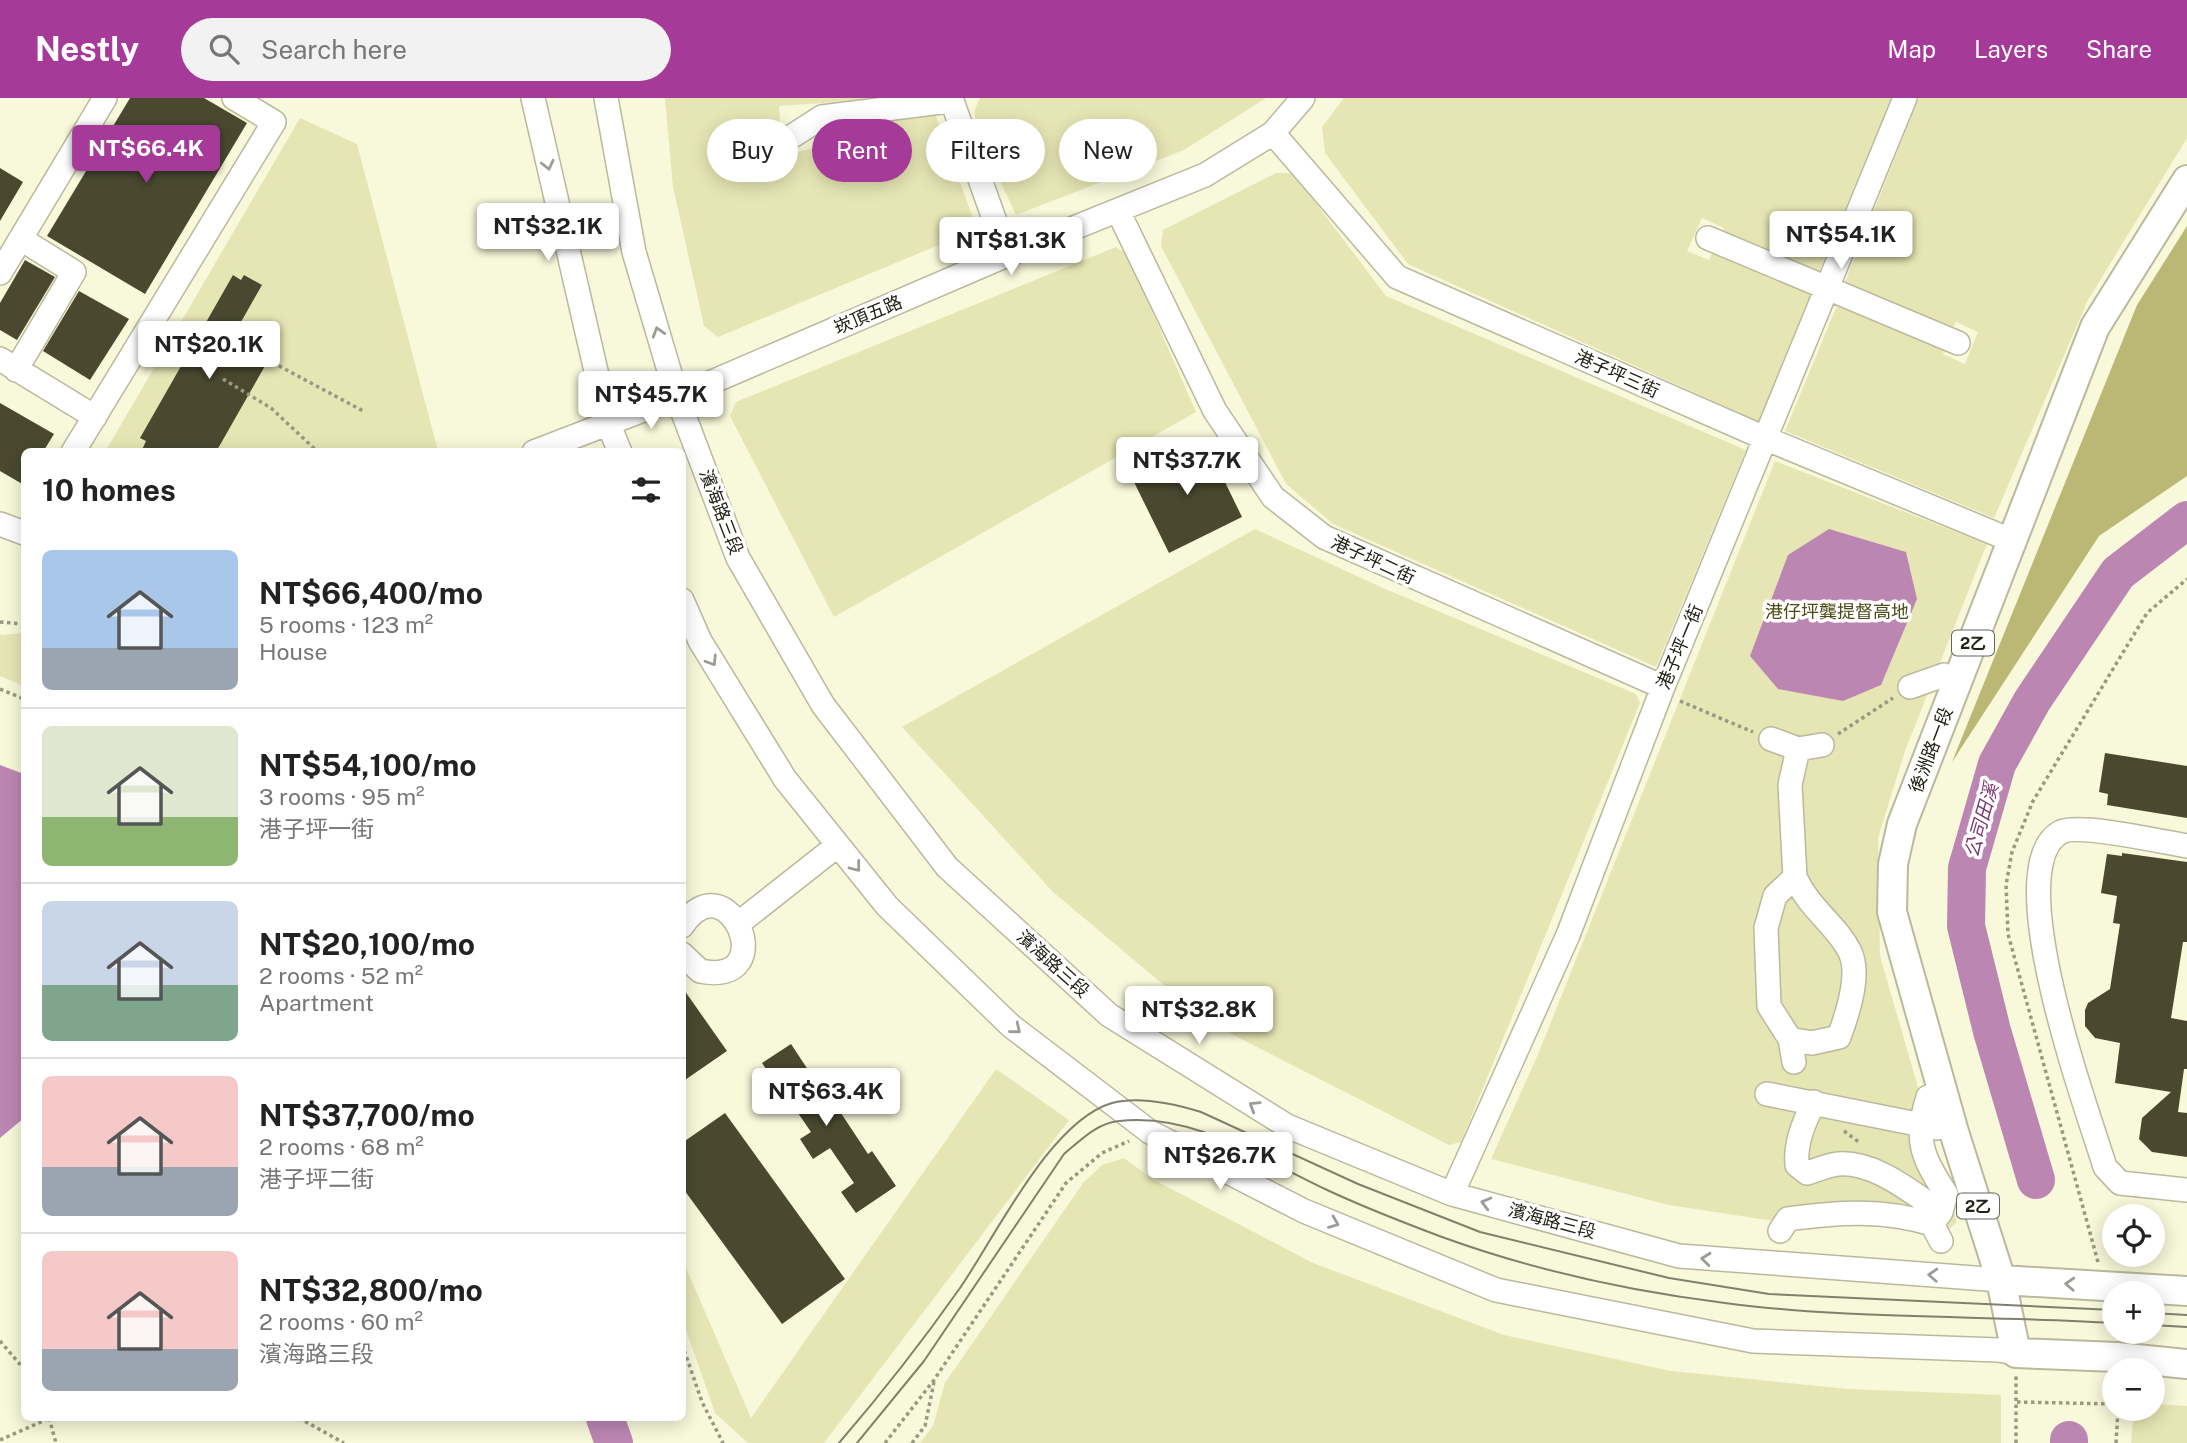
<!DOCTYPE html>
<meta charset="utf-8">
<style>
body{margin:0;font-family:"Public Sans","Noto Sans TC",sans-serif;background:#f2f2f2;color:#222;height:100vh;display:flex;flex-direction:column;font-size:26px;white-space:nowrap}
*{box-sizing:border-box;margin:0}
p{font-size:23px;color:#767676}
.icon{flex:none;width:38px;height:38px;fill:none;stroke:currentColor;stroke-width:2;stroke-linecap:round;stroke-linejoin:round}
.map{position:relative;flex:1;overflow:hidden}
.sheet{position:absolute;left:21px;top:350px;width:665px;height:973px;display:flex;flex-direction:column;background:#fff;border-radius:10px;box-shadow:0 4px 18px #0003}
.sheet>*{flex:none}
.top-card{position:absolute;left:707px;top:21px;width:665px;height:63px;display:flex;gap:14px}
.controls{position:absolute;left:2102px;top:1106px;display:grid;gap:14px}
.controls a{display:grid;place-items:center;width:63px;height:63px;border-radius:50%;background:#fff;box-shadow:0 4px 18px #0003;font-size:35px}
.price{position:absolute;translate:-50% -60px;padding:0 16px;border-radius:7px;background:#fff;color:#222;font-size:23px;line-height:46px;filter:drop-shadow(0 2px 4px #0008)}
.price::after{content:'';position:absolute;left:50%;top:42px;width:21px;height:16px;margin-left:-10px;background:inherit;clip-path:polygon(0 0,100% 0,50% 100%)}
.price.selected{background:#a63a99;color:#fff}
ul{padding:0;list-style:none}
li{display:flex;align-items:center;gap:21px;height:175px;padding:0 21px}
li+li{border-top:2px solid #e0e0e0}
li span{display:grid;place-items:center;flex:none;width:196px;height:140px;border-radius:10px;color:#555}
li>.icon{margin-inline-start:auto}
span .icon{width:84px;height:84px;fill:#fffc;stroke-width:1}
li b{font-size:30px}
h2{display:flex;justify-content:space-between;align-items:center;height:84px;padding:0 21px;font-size:30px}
.pill{padding:0 24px;border-radius:32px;background:#fff;box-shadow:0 4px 18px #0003;font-size:24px;line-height:63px}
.pill.selected{background:#a63a99;color:#fff}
header{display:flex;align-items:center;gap:42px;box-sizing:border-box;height:98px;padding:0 35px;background:#a63a99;color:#fff}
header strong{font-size:33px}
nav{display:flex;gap:38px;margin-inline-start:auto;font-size:24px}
.search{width:490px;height:63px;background:#f2f2f2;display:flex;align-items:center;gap:18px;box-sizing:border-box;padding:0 24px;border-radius:38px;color:#767676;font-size:26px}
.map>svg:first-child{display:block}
</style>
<header>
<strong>Nestly</strong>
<div class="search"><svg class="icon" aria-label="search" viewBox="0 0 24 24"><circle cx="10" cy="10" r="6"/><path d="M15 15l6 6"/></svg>Search here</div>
<nav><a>Map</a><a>Layers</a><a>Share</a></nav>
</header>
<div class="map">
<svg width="2187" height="1345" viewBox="0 0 2187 1345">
<rect width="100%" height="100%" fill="#f8f8da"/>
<path fill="#e6e6b5" d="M 665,0 L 898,0 L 779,8 L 782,57 L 828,47 L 826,29 L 935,16 L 977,131 L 718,239 L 704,228 L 673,89 Z
M 980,0 L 1266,0 L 1184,52 L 1016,117 L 975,28 L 975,11 Z
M 1344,0 L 1892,0 L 1818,176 L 1722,136 L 1724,130 L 1702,120 L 1687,153 L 1709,162 L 1713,153 L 1812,195 L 1760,324 L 1408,166 L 1325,55 L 1322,29 Z
M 1919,0 L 2187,0 L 2187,40 L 2088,202 L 1994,420 L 1785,333 L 1838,205 L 1945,249 L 1943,256 L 1965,266 L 1978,234 L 1956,224 L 1952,232 L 1844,187 Z
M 300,20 L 357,46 L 438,353 L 105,354 Z
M 1276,75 L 1293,75 L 1386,198 L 1746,352 L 1656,569 L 1333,426 L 1286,386 L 1161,148 L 1163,132 Z
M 1116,149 L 1127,156 L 1196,314 L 834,519 L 730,318 L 736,304 Z
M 1775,363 L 1987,446 L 1905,653 L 1878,740 L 1880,858 L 1957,1124 L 1947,1133 L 1767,1122 L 1669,1107 L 1491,1061 L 1539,954 Z
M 1255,431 L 1383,490 L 1636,596 L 1640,605 L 1461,1044 L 1449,1047 L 1208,924 L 1053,794 L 902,629 Z
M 24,535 L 24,588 L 0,578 L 0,537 Z
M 996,971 L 1069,1022 L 824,1345 L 748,1345 L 715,1315 L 683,1223 L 683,1163 L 751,1320 Z
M 1124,1060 L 1154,1082 L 1313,1165 L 1504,1237 L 1671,1273 L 1848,1291 L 2001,1297 L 2001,1345 L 920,1345 L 933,1328 L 945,1285 L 1083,1085 L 1102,1067 Z
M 2153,1306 L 2187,1308 L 2187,1345 L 2131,1345 L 2134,1311 L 2152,1311 Z"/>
<path fill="#bab874" d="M 2187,128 L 2187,378 L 2099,438 L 1952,664 L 2137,207 Z"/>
<path fill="#bc86b3" d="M 1829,431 L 1906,454 L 1917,501 L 1881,587 L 1843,603 L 1778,591 L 1750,558 L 1788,457 Z
M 0,667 L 24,676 L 24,1020 L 0,1040 Z"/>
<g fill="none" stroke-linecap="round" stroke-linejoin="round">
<path stroke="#bc86b3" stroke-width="38" d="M 2036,1082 L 1992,933 L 1966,828 L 1967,770 L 1997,666 L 2032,603 L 2118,475 L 2187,422
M 605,1320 L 614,1345
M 2069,1342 L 2069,1345"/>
</g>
<path fill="#4a4930" d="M 130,0 L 204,0 L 247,25 L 145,196 L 47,138 Z
M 0,70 L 23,84 L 0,123 Z
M 25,162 L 55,179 L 17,242 L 0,232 L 0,205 Z
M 233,177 L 241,182 L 244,177 L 262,187 L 233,238 L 270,259 L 216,354 L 141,354 L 146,343 L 140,340 Z
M 79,193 L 129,221 L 90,282 L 43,253 Z
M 0,305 L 54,336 L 43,354 L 24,354 L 24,387 L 0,373 Z
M 1205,343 L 1242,419 L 1169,455 L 1131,378 Z
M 2105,655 L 2187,668 L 2187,720 L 2107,707 L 2108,696 L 2099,694 Z
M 2122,755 L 2187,764 L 2187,844 L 2183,844 L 2171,920 L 2187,923 L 2187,971 L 2184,971 L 2178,1014 L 2187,1015 L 2187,1059 L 2152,1054 L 2139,1041 L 2142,1020 L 2171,994 L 2115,985 L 2120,945 L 2095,940 L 2085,928 L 2085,912 L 2088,905 L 2110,891 L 2120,826 L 2113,825 L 2117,798 L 2101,795 L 2107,756 L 2122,758 Z
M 682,889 L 727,953 L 682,984 Z
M 791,946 L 828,1002 L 831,1000 L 868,1056 L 872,1053 L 896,1088 L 856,1115 L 841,1094 L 854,1085 L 830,1050 L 813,1061 L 800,1041 L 811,1034 L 787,999 L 774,1007 L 761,987 L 772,980 L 762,965 Z
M 725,1015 L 845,1181 L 782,1226 L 682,1089 L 682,1045 Z"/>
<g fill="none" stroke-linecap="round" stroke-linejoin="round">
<defs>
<path id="minor" d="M 533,0 L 608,325 L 620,354
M 606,0 L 634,154 L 677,299 L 738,460 L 823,607 L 947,769 L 1109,917 L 1287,1028 L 1452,1096 L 1679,1158 L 2001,1182
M 951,0 L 1007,157
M 1273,35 L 1397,179 L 1767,341 L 2013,443
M 794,37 L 822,19 L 949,3
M 1119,115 L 1215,313 L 1273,399 L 1324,439 L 1663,589
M 1708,140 L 1958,245
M 0,175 L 105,0
M 0,261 L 95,319
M 16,272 L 74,174 L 21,141
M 73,354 L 274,24 L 234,0
M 534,354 L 677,299 L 1007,157 L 1205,77 L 1273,35 L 1303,0
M 0,426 L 24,435
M 682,502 L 700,543 L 785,681 L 887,808 L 1011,928 L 1150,1034 L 1304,1113 L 1496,1192 L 1753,1243 L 1998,1252 L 2016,1255
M 1910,589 L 1944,577
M 1771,641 L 1798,651 L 1790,687 L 1795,779 L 1775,798 L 1766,830 L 1769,908 L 1790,941 L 1812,945 L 1839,939 C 1847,917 1861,877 1850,854 C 1837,827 1809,811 1795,779
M 1798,651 L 1822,647
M 2187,748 C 2163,744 2079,725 2061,734 C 1997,768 2088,1013 2105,1069 L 2120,1085 L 2187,1092
M 739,825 L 838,747
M 682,828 C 728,759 784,890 700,873 L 682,856
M 1790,941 L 1794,964
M 1767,996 L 1937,1030
M 1928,999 C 1914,1043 1922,1058 1946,1096 L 1941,1114
M 1814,1004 C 1804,1024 1795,1045 1797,1067 L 1807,1075 C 1817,1072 1828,1067 1838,1066 C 1875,1063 1912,1095 1941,1114 L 1932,1126 L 1941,1143
M 1452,1096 L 1568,837 L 1663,589 L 1905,0
M 1780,1133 L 1788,1121 C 1839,1114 1883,1111 1932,1126"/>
<path id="major" d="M 2187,82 L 2095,229 L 1902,726 L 1893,766 L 1892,814 L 1954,1034 L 2001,1182 L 2016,1255 L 2117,1259 L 2187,1266
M 2001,1182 L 2187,1193"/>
</defs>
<use href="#minor" stroke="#bab99d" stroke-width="26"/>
<use href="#major" stroke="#bab99d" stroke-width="32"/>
<path stroke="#989883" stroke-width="3.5" stroke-dasharray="3.5 3.5" stroke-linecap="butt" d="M 242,248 L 365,314
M 223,281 L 271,310 L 318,354
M 0,524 L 24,526
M 0,591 L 24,601
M 1680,603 L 1753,634
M 1838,636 L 1893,600
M 1844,1033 L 1860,1045
M 2098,1164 L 2008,836 L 2006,787 L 2012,754 L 2033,703 L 2147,515 L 2187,481
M 0,1243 L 24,1271
M 682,1246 L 702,1304 L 723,1345
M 2017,1304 L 2114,1306
M 49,1320 L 56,1345
M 299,1320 L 344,1345
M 0,1342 L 50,1320
M 885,1345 L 934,1282 L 1066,1085 L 1102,1055 L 1129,1043
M 912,1345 L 925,1328 L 934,1284
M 2016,1345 L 2016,1278
M 2116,1345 L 2118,1311"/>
<use href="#minor" stroke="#fff" stroke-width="23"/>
<use href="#major" stroke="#fff" stroke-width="28"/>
<path stroke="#80806d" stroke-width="2" d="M 2152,1215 L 2187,1217
M 2152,1227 L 2187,1229
M 839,1345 C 882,1295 922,1244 960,1190 C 996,1138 1050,1023 1112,1005 C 1139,998 1175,1006 1201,1014 L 1358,1086 L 1480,1134 L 1669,1180 L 1769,1196 L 2114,1212
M 857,1345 L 924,1263 L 1064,1056 C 1081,1042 1097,1025 1119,1023 C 1193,1014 1261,1061 1325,1091 C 1363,1109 1402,1124 1442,1139 C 1533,1172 1628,1193 1725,1205 C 1853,1222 1985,1217 2114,1225"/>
</g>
<defs><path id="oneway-chevron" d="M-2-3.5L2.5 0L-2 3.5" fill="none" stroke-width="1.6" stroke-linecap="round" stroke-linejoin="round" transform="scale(1.75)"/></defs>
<g stroke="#9c9c97">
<use href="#oneway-chevron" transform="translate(548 67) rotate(77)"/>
<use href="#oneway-chevron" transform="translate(658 234) rotate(-107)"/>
<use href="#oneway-chevron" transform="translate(712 563) rotate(58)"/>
<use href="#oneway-chevron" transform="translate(856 769) rotate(52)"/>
<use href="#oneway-chevron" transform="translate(1016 931) rotate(39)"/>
<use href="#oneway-chevron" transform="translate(1254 1008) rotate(-148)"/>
<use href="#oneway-chevron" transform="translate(1486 1105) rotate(-165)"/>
<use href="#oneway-chevron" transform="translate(1334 1125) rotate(22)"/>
<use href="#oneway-chevron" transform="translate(1706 1161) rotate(-174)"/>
<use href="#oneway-chevron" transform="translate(1933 1177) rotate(-177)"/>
<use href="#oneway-chevron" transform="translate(2070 1186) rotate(-177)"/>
</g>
<g text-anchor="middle" stroke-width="7" stroke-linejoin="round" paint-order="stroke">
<g fill="#fff" stroke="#64645d" stroke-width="2">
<rect x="1952" y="532.5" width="42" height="25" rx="5"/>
<rect x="1957" y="1095.5" width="42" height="25" rx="5"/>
</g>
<g font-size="16" font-weight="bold" fill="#222217">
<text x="1973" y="551">2乙</text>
<text x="1978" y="1114">2乙</text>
</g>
<g font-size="18" fill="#222217" stroke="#fff">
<text transform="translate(868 217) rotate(-23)" y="6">崁頂五路</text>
<text transform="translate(1617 276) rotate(24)" y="6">港子坪三街</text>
<text transform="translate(721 414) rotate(69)" y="6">濱海路三段</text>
<text transform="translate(1373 462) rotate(25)" y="6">港子坪二街</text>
<text transform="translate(1680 549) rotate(-67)" y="6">港子坪一街</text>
<text transform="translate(1931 652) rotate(-69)" y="6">後洲路一段</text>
<text transform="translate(1053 866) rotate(42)" y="6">濱海路三段</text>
<text transform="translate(1552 1123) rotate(15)" y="6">濱海路三段</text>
</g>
<g font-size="18" fill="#4c4915" stroke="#fff">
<text x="1837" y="520">港仔坪龔提督高地</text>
</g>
<g font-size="19" font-style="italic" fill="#7a3872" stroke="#fff">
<text transform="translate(1981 722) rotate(-74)" y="7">公司田溪</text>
</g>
</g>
</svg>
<div class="controls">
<a><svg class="icon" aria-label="locate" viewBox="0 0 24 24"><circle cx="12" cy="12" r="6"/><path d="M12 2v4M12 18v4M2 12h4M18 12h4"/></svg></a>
<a>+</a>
<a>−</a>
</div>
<b class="price selected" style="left:146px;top:87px">NT$66.4K</b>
<b class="price" style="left:548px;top:165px">NT$32.1K</b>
<b class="price" style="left:1841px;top:173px">NT$54.1K</b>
<b class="price" style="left:1011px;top:179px">NT$81.3K</b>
<b class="price" style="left:209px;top:283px">NT$20.1K</b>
<b class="price" style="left:651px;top:333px">NT$45.7K</b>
<b class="price" style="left:1187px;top:399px">NT$37.7K</b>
<b class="price" style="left:1199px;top:948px">NT$32.8K</b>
<b class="price" style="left:826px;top:1030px">NT$63.4K</b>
<b class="price" style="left:1220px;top:1094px">NT$26.7K</b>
<div class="top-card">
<a class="pill">Buy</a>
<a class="pill selected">Rent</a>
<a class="pill">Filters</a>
<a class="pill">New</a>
</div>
<section class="sheet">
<h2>10 homes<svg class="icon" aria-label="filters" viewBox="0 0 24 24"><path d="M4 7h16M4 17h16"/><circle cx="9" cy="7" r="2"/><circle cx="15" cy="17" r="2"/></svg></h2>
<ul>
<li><span style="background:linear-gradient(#a9c7e8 70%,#9aa5b1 0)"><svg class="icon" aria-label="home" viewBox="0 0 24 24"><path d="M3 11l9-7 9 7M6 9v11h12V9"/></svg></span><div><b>NT$66,400/mo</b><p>5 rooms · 123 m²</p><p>House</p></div></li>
<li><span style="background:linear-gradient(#dfe7d0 65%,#8fb573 0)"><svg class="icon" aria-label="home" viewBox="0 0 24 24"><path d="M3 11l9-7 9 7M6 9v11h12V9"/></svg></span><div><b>NT$54,100/mo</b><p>3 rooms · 95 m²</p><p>港子坪一街</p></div></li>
<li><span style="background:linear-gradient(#c9d6e8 60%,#7fa58c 0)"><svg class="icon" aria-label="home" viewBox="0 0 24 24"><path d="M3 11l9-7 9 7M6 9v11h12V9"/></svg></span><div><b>NT$20,100/mo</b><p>2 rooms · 52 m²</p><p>Apartment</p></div></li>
<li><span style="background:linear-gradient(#f6c9c9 65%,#9aa5b1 0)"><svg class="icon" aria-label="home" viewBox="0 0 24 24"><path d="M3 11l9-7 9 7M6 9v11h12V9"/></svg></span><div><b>NT$37,700/mo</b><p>2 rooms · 68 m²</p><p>港子坪二街</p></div></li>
<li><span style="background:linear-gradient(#f6c9c9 70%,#9aa5b1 0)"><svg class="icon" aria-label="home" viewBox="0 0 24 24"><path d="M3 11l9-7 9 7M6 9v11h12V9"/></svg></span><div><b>NT$32,800/mo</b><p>2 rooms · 60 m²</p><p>濱海路三段</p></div></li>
</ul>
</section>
</div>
